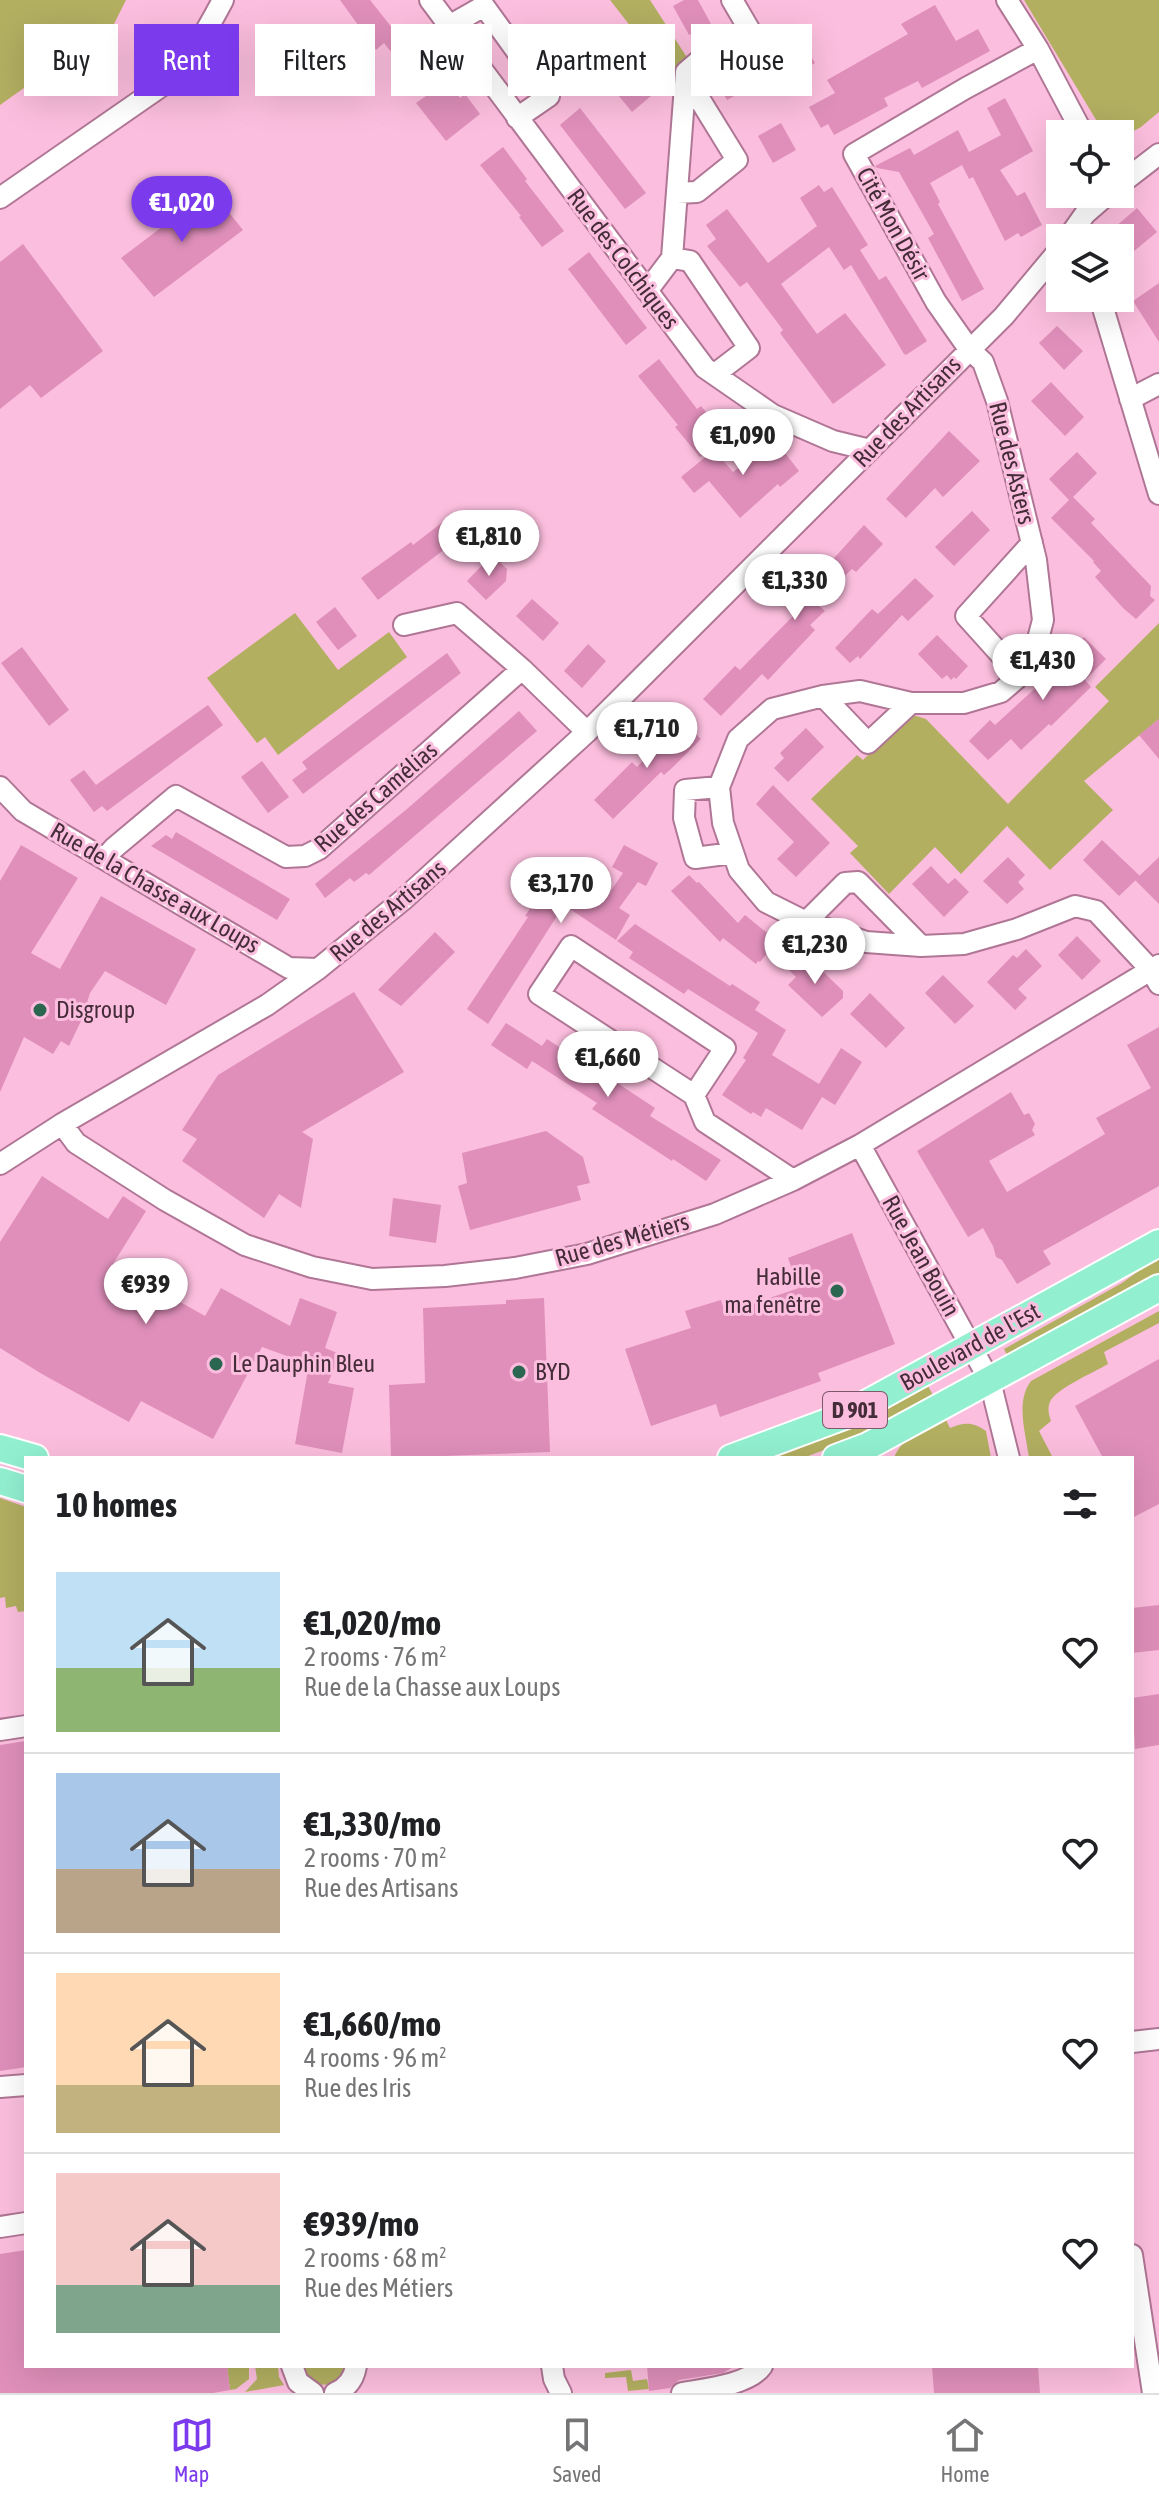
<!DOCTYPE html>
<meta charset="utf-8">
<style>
body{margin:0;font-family:"Asap Condensed",sans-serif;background:#f2f2f2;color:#202124;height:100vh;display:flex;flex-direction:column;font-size:30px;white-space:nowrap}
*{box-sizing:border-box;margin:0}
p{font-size:26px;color:#757577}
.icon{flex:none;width:44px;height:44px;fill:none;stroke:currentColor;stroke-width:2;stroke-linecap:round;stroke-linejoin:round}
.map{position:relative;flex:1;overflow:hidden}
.side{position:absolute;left:24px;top:1456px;width:1110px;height:912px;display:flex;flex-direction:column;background:#fff;border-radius:0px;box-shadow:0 8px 32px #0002}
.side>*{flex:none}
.top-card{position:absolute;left:24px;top:24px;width:1112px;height:72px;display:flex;gap:16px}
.buttons{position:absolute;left:1046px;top:120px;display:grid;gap:16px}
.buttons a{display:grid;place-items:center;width:88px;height:88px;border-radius:0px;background:#fff;box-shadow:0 8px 32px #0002;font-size:40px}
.price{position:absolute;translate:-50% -68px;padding:0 18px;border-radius:28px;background:#fff;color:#222;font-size:26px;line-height:52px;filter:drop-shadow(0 2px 4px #0008)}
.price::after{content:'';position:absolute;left:50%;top:48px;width:24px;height:18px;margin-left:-12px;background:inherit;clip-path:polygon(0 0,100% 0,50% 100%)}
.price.current{background:#7c3aed;color:#fff}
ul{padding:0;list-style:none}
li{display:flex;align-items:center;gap:24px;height:200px;padding:0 32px}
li+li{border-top:2px solid #e0e0e0}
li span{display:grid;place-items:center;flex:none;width:224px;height:160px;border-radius:0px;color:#555}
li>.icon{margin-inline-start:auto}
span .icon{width:96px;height:96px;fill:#fffc;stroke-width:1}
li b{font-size:34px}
h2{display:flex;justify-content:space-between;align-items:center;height:96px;padding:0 32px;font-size:34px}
.pill{padding:0 28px;border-radius:0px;background:#fff;box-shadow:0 8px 32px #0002;font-size:28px;line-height:72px}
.pill.current{background:#7c3aed;color:#fff}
.tabs{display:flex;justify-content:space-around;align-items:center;height:112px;border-top:2px solid #e0e0e0;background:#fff;font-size:22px;color:#757577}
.tabs a{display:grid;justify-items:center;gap:4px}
.tabs .current{color:#7c3aed}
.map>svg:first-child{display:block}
</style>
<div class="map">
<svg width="1159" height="2393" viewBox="0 0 1159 2393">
<rect width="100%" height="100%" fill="#fcbede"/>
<path fill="#b2af61" d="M 0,0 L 126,0 L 114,24 L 0,105 Z
M 610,0 L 650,0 L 688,59 L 673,81 Z
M 1024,0 L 1159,0 L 1159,112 L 1141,127 L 1123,137 L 1120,134 L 1104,133 Z
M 295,613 L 338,670 L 389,632 L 407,657 L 278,755 L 265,737 L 257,743 L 207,678 Z
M 1159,623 L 1159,719 L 1084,781 L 1113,810 L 1050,870 L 1007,826 L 961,874 L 935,847 L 889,894 L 850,853 L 858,846 L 811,799 L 857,755 L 863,760 L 910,714 L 926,719 L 1008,804 L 1109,701 L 1095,687 Z
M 1159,1256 L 1159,1273 L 1008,1357 L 1004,1349 L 1122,1283 Z
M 1159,1311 L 1159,1323 L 1104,1352 L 1108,1364 C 1095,1372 1055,1389 1050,1402 C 1047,1409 1049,1415 1051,1421 L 1039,1431 L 1053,1458 L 1029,1458 C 1026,1434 1015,1402 1031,1381 Z
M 927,1384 L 934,1397 L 832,1447 L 803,1458 L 773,1458 L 827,1437 Z
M 945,1418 L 950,1428 C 965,1422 973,1422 986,1431 L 991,1458 L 894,1458 C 902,1436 926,1428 945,1418 Z
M 0,1498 L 26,1507 L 26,1611 L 18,1612 L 16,1606 L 6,1608 L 5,1597 L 0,1598 Z
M 227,2366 L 249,2366 L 249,2379 L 236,2389 L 230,2390 Z
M 255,2366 L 278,2366 L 279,2377 L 284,2385 L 245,2392 L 257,2379 Z
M 302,2366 L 346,2366 C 337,2392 312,2390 302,2366 Z
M 631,2370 L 633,2381 L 647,2379 L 649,2389 L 628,2391 L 626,2377 L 605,2378 L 605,2373 Z"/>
<path fill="#df8fba" d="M 340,0 L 370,0 L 413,54 L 420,48 L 460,98 L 465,94 L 480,114 L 446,141 L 416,103 L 426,96 L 384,43 L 376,50 Z
M 684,0 L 698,0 L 711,24 L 689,35 L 673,6 Z
M 935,5 L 956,41 L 978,29 L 990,51 L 922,88 L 918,81 L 884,98 L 888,106 L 834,135 L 828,124 L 821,128 L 809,107 L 835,93 L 827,80 L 908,34 L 901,24 Z
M 572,31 L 593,59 L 572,75 L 551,48 Z
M 802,40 L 815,63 L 778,84 L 765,61 Z
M 748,58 L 761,81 L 727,100 L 714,77 Z
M 640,69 L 657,91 L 632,112 L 614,90 Z
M 1005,98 L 1033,151 L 1000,170 L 1017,196 L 1025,192 L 1042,225 L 1021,237 L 1018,233 L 1005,241 L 973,177 L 969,179 L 962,165 L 930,183 L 940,202 L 938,204 L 984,289 L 962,301 L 928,238 L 934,234 L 899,172 L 877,168 L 875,166 L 910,148 L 914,155 L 958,130 L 969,152 L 1001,135 L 987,108 Z
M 580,108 L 646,193 L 625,209 L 560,125 Z
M 781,123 L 796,150 L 773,163 L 758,136 Z
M 503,147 L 527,179 L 525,181 L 564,231 L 542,247 L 519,217 L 521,216 L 480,165 Z
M 819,185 L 824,192 L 832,187 L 868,245 L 860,250 L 879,280 L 886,276 L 927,341 L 906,355 L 904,354 L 851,265 L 844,270 L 829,247 L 781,284 L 817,334 L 845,313 L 886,365 L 833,404 L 780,333 L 783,330 L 747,282 L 740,287 L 707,246 L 716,239 L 706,225 L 727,209 L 768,263 L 817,226 L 800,198 Z
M 211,190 L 243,230 L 154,297 L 121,258 Z
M 1137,208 L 1157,232 L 1133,252 L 1114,228 Z
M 23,244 L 103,351 L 41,398 L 30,385 L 0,409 L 0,262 Z
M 589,252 L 647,328 L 626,345 L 568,269 Z
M 1159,283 L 1159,342 L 1133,301 Z
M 1057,326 L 1083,351 L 1064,370 L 1039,343 Z
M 659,359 L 697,409 L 701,406 L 725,435 L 700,457 L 675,427 L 678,425 L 638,376 Z
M 1051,382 L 1084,417 L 1065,436 L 1031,401 Z
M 949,431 L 980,461 L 943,497 L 935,488 L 906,518 L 886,499 Z
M 775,440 L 799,471 L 780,487 L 778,484 L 740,518 L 709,481 L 694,493 L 681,477 L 714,450 L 733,472 Z
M 1077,452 L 1097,473 L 1073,497 L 1095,519 L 1091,523 L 1151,586 L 1150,596 L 1155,600 L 1136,619 L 1123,608 L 1095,577 L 1101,571 L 1093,562 L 1094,561 L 1051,518 L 1069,500 L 1049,479 Z
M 972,511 L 990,530 L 954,566 L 935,547 Z
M 444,521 L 458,539 L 378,600 L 361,578 L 411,542 L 413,545 Z
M 864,525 L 883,544 L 856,572 L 852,569 L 830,590 L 833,592 L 819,606 L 825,611 L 810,625 L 815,630 L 768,680 L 762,674 L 721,716 L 703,699 L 735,666 L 740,670 L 796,613 L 785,602 L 813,573 L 817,577 Z
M 498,560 L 507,569 L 506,581 L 486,600 L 467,581 L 486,561 Z
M 915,578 L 934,596 L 908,621 L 902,615 L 860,659 L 858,656 L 850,663 L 835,648 L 872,609 L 878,614 Z
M 532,599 L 559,623 L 543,641 L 516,616 Z
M 335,607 L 357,636 L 338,650 L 316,622 Z
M 937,635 L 968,666 L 956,679 L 954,677 L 951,680 L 947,675 L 942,679 L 918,654 Z
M 1084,637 L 1106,659 L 1085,680 L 1091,687 L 1051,726 L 1049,724 L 1021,750 L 1011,739 L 988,760 L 969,741 L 990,720 L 995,725 L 1042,682 L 1041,680 Z
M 588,644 L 606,661 L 582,688 L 564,671 Z
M 22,647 L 69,710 L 49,726 L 1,663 Z
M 447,653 L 461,673 L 303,794 L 292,780 L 307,769 L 302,762 Z
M 208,705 L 223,725 L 107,811 L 102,806 L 94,812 L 70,780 L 84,770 L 96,785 Z
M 519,711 L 537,731 L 369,875 L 366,873 L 354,882 L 350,878 L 325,898 L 315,884 L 407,809 Z
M 1159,719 L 1159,759 L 1139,735 Z
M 681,721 L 701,739 L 673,767 L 664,775 L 661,772 L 613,819 L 594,800 L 632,762 L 637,767 Z
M 806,728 L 824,747 L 788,782 L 774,768 L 784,758 L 780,753 Z
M 262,761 L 289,797 L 268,813 L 241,777 Z
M 773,785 L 830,843 L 796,877 L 777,859 L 794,842 L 756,804 Z
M 176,832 L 290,899 L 277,920 L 151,846 L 166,835 L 172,839 Z
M 1102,840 L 1140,876 L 1119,896 L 1083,860 Z
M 21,845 L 78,878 L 31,953 L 60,969 L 101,896 L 196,949 L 166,1005 L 105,971 L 90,993 L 82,1019 L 69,1046 L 61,1041 L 53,1054 L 24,1037 L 0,1092 L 0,881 Z
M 624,845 L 658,863 L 646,886 L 638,882 L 619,908 L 630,915 L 616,940 L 564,905 L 488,1024 L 467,1009 L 528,917 L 525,916 L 552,876 L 588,899 L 591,894 L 603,902 L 623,873 L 612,867 Z
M 1008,857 L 1025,875 L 1018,882 L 1024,889 L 1007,904 L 983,881 Z
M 1159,857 L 1159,904 L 1135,880 Z
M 931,866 L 948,884 L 955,878 L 969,892 L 944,917 L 912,884 Z
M 689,875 L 697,883 L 699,882 L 738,923 L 745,915 L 777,941 L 760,962 L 758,961 L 756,964 L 723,938 L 720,942 L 671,891 Z
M 635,924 L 730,986 L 732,984 L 760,1002 L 755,1010 L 786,1030 L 772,1055 L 819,1084 L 841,1048 L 862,1062 L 835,1105 L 822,1097 L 802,1130 L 766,1108 L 761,1117 L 753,1112 L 751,1114 L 722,1095 L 746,1060 L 743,1058 L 758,1033 L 688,989 L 684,994 L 629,958 L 633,952 L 617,941 Z
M 435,932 L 455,952 L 401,1006 L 378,990 Z
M 1077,936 L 1101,961 L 1082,980 L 1058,955 Z
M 1026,949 L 1042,966 L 1018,989 L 1027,998 L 1015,1010 L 987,982 L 1013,955 L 1017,958 Z
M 805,954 L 843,991 L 843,998 L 822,1017 L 788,985 L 796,977 L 789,970 Z
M 943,975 L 974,1006 L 955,1024 L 925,993 Z
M 354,992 L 404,1072 L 302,1132 L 313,1139 L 301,1208 L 279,1194 L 264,1218 L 182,1161 L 197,1139 L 182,1130 L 218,1075 Z
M 870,993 L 905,1028 L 886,1048 L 850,1014 Z
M 506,1023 L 542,1046 L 547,1039 L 583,1063 L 584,1061 L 655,1108 L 650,1116 L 721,1160 L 706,1181 L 673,1159 L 672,1161 L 592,1109 L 597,1103 L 532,1061 L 527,1069 L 491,1045 Z
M 1159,1027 L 1159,1186 L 1043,1251 L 1051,1264 L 1017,1284 L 1002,1260 L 996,1257 L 993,1246 L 983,1228 L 968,1237 L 917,1151 L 1011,1092 L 1024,1115 L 1029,1113 L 1035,1124 L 1032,1130 L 1035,1135 L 989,1161 L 1007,1192 L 1105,1134 L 1096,1118 L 1151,1088 L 1127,1045 Z
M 546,1131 L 583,1157 L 590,1183 L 577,1186 L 581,1200 L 470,1230 L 458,1186 L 467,1183 L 462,1153 Z
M 42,1176 L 108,1219 L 123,1196 L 146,1211 L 113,1264 L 205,1316 L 221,1288 L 290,1326 L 300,1298 L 337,1312 L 325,1348 L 340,1354 L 328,1383 L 354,1388 L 342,1453 L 295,1444 L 309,1364 L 262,1347 L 213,1439 L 141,1401 L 129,1422 L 42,1374 L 0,1348 L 0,1242 Z
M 393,1198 L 441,1205 L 436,1243 L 389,1236 Z
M 852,1233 L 895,1344 L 818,1373 L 821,1381 L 720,1417 L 716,1404 L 651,1426 L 625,1349 L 691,1328 L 685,1311 L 721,1300 L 725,1313 L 799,1288 L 788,1258 Z
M 544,1298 L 550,1452 L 391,1458 L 389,1385 L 425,1383 L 423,1308 L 506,1304 L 506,1300 Z
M 1159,1359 L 1159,1504 L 1132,1518 L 1132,1458 L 1103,1458 L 1075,1406 Z
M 1159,1605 L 1159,1650 L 1132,1653 L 1132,1608 Z
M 1159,1694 L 1159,1745 L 1135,1749 L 1132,1698 Z
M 26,1741 L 26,2067 L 0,2071 L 0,1745 Z
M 26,2250 L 26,2366 L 227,2366 L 230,2390 L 213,2393 L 0,2393 L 0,2254 Z
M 647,2366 L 735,2366 L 723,2373 L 679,2380 L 670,2388 L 649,2391 Z
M 932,2366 L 1038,2366 L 1040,2393 L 934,2393 Z"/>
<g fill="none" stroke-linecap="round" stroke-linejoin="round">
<defs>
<path id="minor" d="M 430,0 L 705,368 L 773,415 L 833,441 L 870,450
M 732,0 L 756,41
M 1007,0 L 1038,49 L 1083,134
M 449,26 L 484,6 L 549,96 L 517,118
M 1038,49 L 966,88 L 854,154 L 936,302 L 969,349 L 983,362 L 997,401 L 1036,560 L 1043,620 L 1031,666 L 1001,692 L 964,703 L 911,703 L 860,691 L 823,696 L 772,709 L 738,739 L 719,787 L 723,823 L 739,870 L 766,902 L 806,922 L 866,942 L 921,946 L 964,944 L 1017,929 L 1075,906 L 1096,911 L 1151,970 L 1159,984
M 1120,184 L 1159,154
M 677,193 L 697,192 L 737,160 L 697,95 L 684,91
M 0,198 L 163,85 C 190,61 206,32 223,0
M 1068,238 L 1085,214 L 1108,194
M 672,258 L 690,261 L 749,348 L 715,374
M 647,291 L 672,258 L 686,72 L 700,60 L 750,32
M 1100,298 L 1159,494
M 1130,399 L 1159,384
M 404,625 L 457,613 L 522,669
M 1020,676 L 966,616 L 1032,543
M 823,696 L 868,743 L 911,703
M 0,787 L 23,811 L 289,968 L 318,969
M 719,787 L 685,790 L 684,818 L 695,858 L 733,853
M 105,858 L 114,848 L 176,796 L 286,857 L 305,856 L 319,849 L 522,669 L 587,732
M 806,922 L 845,883 L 858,882 L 921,946
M 571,946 L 725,1048 L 694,1095 L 539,994 Z
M 694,1095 L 705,1122 L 793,1180
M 62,1124 L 76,1143 L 165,1200 L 245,1245 L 312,1267 L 372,1279 L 445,1276 L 515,1268 L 587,1254 L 715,1214 L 793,1180 L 860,1145 L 1159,965
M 860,1145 L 990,1381 L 1009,1458
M 0,1164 L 62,1124 L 267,1005 L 318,969 L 404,899 L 587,732 L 1004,316 L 1060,249
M 0,1730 L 26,1726
M 1132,2042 L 1159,2039
M 0,2087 L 26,2085
M 0,2227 L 26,2223
M 1132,2255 L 1153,2393
M 292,2366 L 298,2382 L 313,2393
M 552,2366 L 554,2379 L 561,2393
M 335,2393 C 347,2388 354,2379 356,2366
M 682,2393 C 705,2389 749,2385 762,2366"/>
<path id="major" d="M 0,1448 L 35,1458
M 731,1458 L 844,1416 L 1159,1243
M 836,1458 L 868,1446 L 1159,1288
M 0,1481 L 26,1489"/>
</defs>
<use href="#minor" stroke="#b07695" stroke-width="24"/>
<use href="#major" stroke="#fff" stroke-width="30"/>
<use href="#minor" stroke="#fff" stroke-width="20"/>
<use href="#major" stroke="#92f0d1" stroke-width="26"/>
</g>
<g fill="#2a6650" stroke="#fcbede" stroke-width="3">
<circle cx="40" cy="1010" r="8"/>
<circle cx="837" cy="1291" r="8"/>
<circle cx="216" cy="1364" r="8"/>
<circle cx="519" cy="1372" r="8"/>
</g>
<g text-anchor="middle" stroke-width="6" stroke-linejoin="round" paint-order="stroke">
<rect fill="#fcbede" stroke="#7c586a" stroke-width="2" x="823" y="1392" width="64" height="36" rx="6"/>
<g font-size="22" font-weight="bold" fill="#452c39">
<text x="855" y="1418">D 901</text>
</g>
<g font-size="24" fill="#452c39" stroke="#fcbede">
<text transform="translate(893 224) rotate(61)" y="8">Cité Mon Désir</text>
<text transform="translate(623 259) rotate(53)" y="8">Rue des Colchiques</text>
<text transform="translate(907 412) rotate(-46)" y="8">Rue des Artisans</text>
<text transform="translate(1012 463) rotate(76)" y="8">Rue des Asters</text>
<text transform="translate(376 797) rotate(-41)" y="8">Rue des Camélias</text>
<text transform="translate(155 888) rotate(30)" y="8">Rue de la Chasse aux Loups</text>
<text transform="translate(388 911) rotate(-40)" y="8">Rue des Artisans</text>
<text transform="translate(622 1240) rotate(-16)" y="8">Rue des Métiers</text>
<text transform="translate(921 1256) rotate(61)" y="8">Rue Jean Bouin</text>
<text transform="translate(970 1347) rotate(-29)" y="8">Boulevard de l'Est</text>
</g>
<g font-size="24" fill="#452c39" stroke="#fcbede" text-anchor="start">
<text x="56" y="1018">Disgroup</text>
<text x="821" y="1285" text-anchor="end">Habille<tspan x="821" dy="28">ma fenêtre</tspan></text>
<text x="232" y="1372">Le Dauphin Bleu</text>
<text x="535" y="1380">BYD</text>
</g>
</g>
</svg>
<div class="buttons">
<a><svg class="icon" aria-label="locate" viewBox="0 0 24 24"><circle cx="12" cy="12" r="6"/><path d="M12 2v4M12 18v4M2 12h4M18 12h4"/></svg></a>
<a><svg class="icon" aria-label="layers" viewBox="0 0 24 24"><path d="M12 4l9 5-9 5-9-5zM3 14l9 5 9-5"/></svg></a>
</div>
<b class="price current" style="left:182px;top:244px">€1,020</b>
<b class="price" style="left:743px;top:477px">€1,090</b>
<b class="price" style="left:489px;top:578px">€1,810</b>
<b class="price" style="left:795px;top:622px">€1,330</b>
<b class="price" style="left:1043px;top:702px">€1,430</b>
<b class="price" style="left:647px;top:770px">€1,710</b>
<b class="price" style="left:561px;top:925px">€3,170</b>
<b class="price" style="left:815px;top:986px">€1,230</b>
<b class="price" style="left:608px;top:1099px">€1,660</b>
<b class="price" style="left:146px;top:1326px">€939</b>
<div class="top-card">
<a class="pill">Buy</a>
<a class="pill current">Rent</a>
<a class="pill">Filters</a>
<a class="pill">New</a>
<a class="pill">Apartment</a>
<a class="pill">House</a>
</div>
<section class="side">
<h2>10 homes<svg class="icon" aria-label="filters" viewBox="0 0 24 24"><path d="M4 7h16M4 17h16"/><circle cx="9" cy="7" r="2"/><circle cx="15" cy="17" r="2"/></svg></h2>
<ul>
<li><span style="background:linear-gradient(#bfe0f5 60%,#8fb573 0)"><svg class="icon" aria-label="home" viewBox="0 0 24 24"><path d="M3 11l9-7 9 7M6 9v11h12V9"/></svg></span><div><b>€1,020/mo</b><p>2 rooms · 76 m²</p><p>Rue de la Chasse aux Loups</p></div><svg class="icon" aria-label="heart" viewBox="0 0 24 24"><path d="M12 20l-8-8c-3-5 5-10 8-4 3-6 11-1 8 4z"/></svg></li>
<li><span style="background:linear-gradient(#a9c7e8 60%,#b9a48a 0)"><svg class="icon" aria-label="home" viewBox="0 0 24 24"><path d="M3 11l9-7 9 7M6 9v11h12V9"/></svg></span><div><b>€1,330/mo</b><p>2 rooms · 70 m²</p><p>Rue des Artisans</p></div><svg class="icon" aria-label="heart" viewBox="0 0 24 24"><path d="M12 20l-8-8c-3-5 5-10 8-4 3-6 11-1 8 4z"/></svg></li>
<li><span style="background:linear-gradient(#ffd9b3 70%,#c2b280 0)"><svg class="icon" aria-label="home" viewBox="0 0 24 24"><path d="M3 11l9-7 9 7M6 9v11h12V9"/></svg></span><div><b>€1,660/mo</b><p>4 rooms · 96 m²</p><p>Rue des Iris</p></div><svg class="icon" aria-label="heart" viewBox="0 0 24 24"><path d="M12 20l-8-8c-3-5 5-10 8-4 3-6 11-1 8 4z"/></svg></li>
<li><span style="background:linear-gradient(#f6c9c9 70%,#7fa58c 0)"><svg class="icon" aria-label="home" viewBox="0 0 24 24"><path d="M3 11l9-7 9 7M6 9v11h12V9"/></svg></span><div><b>€939/mo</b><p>2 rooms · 68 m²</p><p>Rue des Métiers</p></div><svg class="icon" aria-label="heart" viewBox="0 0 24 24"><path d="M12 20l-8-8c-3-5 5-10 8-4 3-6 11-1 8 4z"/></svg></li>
</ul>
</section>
</div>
<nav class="tabs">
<a class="current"><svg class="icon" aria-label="map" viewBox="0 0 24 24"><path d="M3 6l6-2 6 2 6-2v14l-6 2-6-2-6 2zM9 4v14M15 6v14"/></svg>Map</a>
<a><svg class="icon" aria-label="saved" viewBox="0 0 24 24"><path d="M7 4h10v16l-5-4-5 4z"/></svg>Saved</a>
<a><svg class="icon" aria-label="home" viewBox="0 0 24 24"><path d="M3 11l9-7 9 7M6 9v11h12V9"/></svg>Home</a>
</nav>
